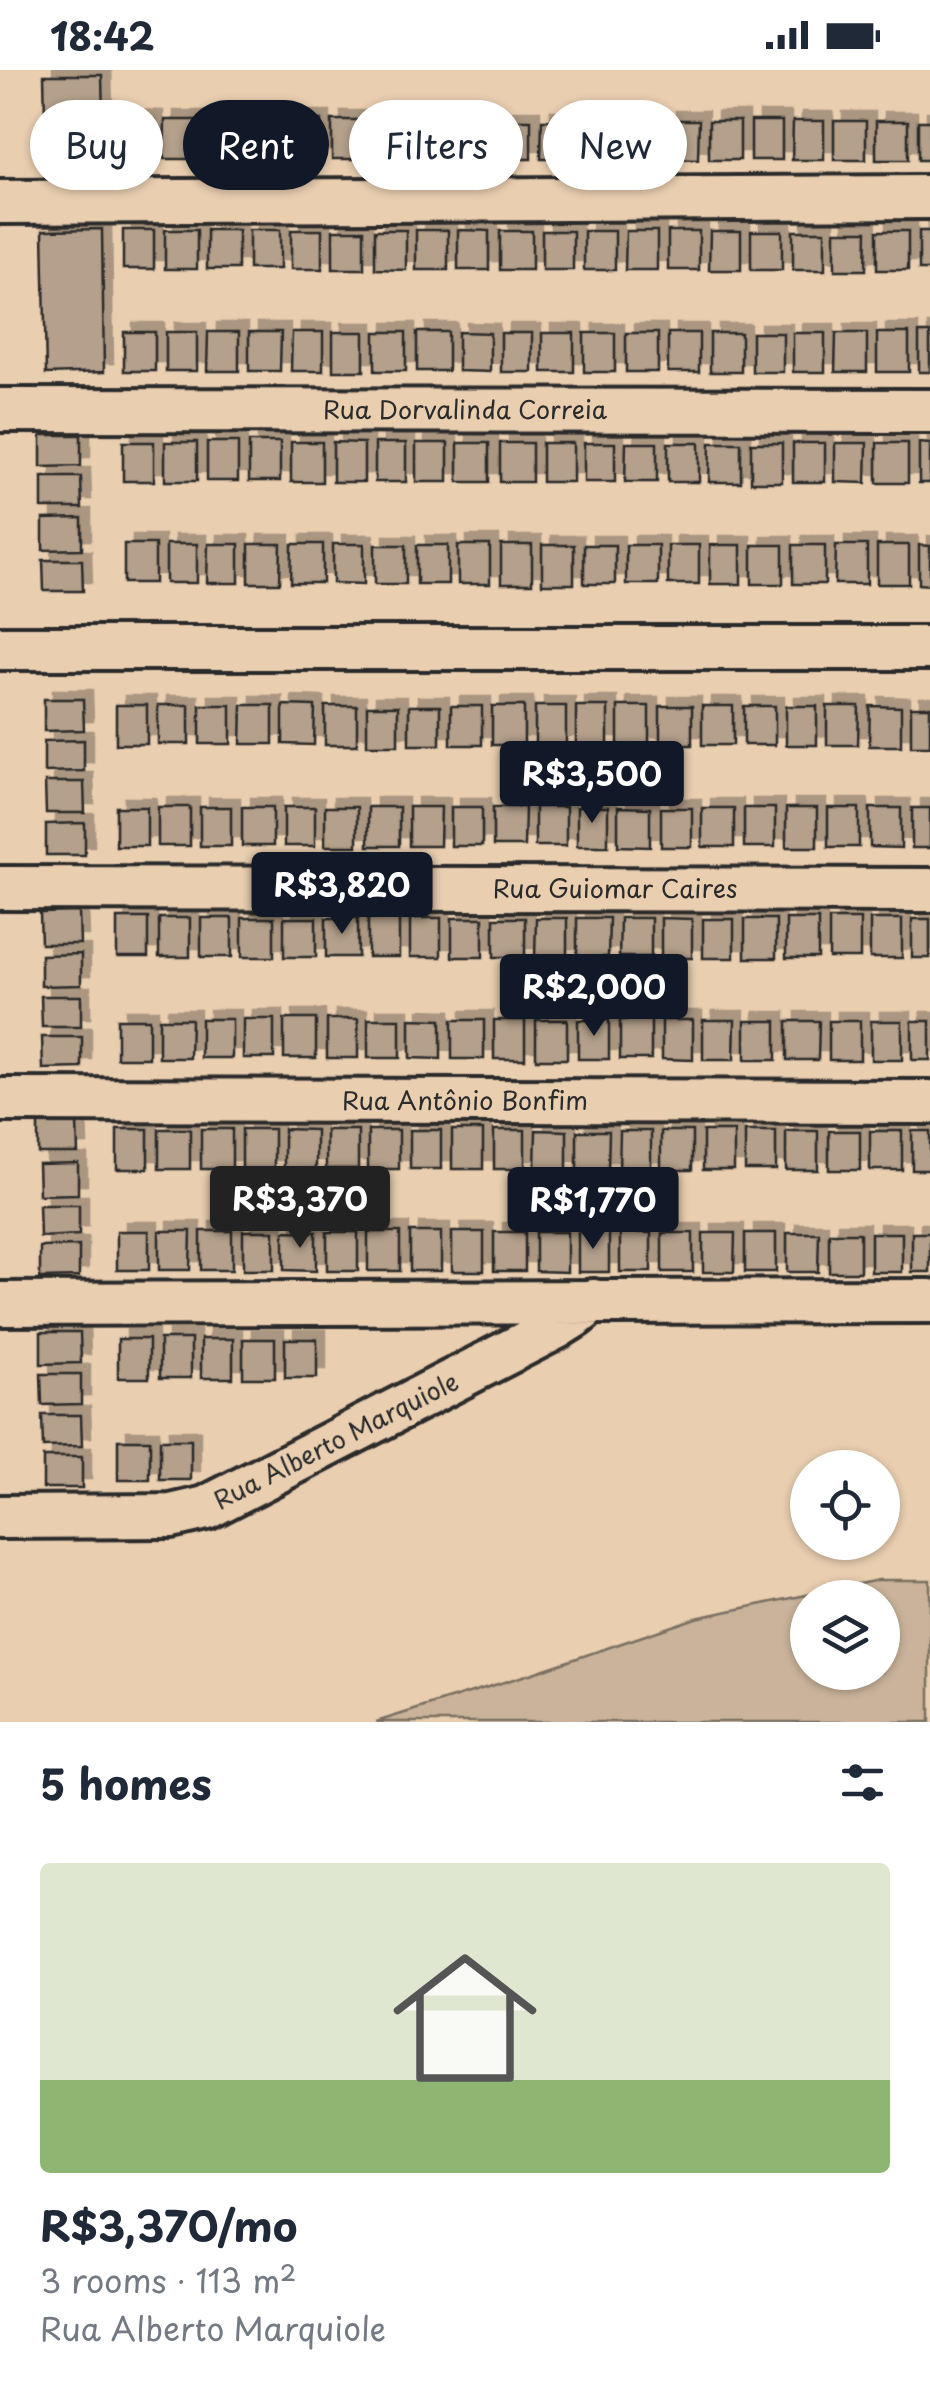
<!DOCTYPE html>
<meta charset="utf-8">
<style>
body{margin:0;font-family:"Playpen Sans",sans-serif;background:#f2f2f3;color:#1f2937;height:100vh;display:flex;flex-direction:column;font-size:38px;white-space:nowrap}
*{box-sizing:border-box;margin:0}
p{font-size:32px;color:#747a83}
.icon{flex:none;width:55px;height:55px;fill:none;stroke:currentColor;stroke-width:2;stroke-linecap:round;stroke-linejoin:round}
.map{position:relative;height:1652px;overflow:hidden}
.details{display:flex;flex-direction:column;background:#fff;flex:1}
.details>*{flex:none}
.guide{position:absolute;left:30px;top:30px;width:870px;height:90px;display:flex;gap:20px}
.fabs{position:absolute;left:790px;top:1380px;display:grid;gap:20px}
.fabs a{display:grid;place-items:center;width:110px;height:110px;border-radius:50%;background:#fff;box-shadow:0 2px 8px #0004;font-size:50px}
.price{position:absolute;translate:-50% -85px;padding:0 22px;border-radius:10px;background:#111827;color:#fff;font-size:32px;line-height:65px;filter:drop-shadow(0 2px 5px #0008)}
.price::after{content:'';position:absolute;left:50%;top:60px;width:30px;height:22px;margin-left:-15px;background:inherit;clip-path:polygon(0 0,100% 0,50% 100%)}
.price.active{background:#222;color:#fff}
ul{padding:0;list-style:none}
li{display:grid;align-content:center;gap:20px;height:530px;padding:0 40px}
li span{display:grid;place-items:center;height:310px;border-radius:10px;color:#555}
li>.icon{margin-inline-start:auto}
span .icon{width:180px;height:180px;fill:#fffc;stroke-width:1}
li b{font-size:42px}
h2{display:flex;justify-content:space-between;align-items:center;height:120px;padding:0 40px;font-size:42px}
.chip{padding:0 35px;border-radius:45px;background:#fff;box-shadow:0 2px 8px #0004;font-size:35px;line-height:90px}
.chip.active{background:#111827;color:#fff}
.status{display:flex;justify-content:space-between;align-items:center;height:70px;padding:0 50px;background:#fff;direction:ltr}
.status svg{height:28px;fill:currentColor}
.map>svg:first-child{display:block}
</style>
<div class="status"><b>18:42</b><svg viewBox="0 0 49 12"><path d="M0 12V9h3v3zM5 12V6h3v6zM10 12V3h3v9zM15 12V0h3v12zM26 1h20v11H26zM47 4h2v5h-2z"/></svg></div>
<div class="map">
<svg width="930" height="1652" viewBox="0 0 930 1652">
<defs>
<filter id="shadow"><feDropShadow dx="9" dy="-9" stdDeviation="0" flood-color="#0004"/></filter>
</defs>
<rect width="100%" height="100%" fill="#e9ceb0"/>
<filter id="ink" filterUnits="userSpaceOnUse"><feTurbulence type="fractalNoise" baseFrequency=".01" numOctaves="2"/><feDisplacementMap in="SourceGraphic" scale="20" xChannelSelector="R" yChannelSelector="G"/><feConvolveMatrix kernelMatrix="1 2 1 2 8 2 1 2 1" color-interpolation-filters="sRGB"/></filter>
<g filter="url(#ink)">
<path fill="#cab39a" stroke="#7a6f62" stroke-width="2.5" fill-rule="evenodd" d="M 878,1510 L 930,1510 L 930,1652 L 376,1652 L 533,1603 L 696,1548 ZM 808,1528 L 882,1528 L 882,1602 L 808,1602 Z"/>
<path fill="#b4a08b" stroke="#2b2b2b" stroke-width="2.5" filter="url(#shadow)" d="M 44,5 L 102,5 L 104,91 L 46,92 Z
M 123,49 L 154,50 L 154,89 L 123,89 Z
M 165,50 L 196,50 L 196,89 L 164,89 Z
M 207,50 L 238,50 L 238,89 L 207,89 Z
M 248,50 L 280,50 L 280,89 L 248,89 Z
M 290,50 L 321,50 L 321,89 L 290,89 Z
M 332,50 L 364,50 L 364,89 L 332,89 Z
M 374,50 L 405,50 L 405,89 L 374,89 Z
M 416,50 L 447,50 L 447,89 L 416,89 Z
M 458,50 L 489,50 L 489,89 L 458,89 Z
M 499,50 L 531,50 L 531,89 L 499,89 Z
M 542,50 L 573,50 L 573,89 L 541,89 Z
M 583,50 L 615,50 L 615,89 L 583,89 Z
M 625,50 L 656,50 L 656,89 L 625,89 Z
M 667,50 L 699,50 L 698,90 L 667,89 Z
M 709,51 L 740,51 L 740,90 L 709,90 Z
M 751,51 L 782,51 L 782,90 L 751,90 Z
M 793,51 L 824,51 L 824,90 L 792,90 Z
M 834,51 L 866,51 L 866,90 L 834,90 Z
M 876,51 L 908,51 L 908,90 L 876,90 Z
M 918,51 L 930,51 L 930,90 L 918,90 Z
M 102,159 L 104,302 L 46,304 L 43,160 Z
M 123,160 L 154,160 L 154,199 L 123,199 Z
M 165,160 L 197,160 L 197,199 L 165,199 Z
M 207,160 L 238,160 L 238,199 L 207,199 Z
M 249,160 L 280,160 L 280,199 L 249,199 Z
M 291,160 L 322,160 L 322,199 L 291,199 Z
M 333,160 L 364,160 L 364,199 L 333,199 Z
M 375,160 L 406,160 L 406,200 L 375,199 Z
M 416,160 L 448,160 L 448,200 L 416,200 Z
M 458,160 L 489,161 L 489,200 L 458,200 Z
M 500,161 L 532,161 L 532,200 L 500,200 Z
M 542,161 L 573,161 L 573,200 L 542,200 Z
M 584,161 L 615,161 L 615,200 L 584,200 Z
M 626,161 L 657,161 L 657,200 L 625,200 Z
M 668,161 L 699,161 L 699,200 L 668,200 Z
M 710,161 L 741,161 L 741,200 L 709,200 Z
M 751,161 L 782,161 L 782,200 L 751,200 Z
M 793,161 L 825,161 L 825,200 L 793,200 Z
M 835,161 L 867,161 L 866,200 L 835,200 Z
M 877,161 L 908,161 L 908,200 L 877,200 Z
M 919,161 L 930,161 L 930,200 L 919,200 Z
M 124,262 L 155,262 L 155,301 L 124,301 Z
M 166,262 L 197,262 L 197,301 L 166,301 Z
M 208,262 L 239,262 L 239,301 L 207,301 Z
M 249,262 L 281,262 L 280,301 L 249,301 Z
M 292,262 L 323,262 L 323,301 L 291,301 Z
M 333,262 L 364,262 L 364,301 L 333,301 Z
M 375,262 L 406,262 L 406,301 L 375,301 Z
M 417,262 L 448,262 L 448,301 L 417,301 Z
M 458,262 L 490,263 L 490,302 L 458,301 Z
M 501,263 L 532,263 L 532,302 L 501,302 Z
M 542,263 L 574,263 L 574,302 L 542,302 Z
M 584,263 L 615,263 L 615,302 L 584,302 Z
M 626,263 L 658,263 L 658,302 L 626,302 Z
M 668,263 L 699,263 L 699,302 L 668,302 Z
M 710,263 L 741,263 L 741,302 L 710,302 Z
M 752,263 L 783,263 L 783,302 L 752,302 Z
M 793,263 L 825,263 L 825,302 L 793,302 Z
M 836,263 L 867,263 L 867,302 L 835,302 Z
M 877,263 L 909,263 L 909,302 L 877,302 Z
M 919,263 L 930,263 L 930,302 L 919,302 Z
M 41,365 L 81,365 L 81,396 L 41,397 Z
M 123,372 L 154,372 L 154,411 L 123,411 Z
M 165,372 L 197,372 L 197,411 L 165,411 Z
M 207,372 L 238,372 L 238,411 L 207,411 Z
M 249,372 L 280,372 L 280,411 L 249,411 Z
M 291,372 L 322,372 L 322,412 L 291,412 Z
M 333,372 L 364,373 L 364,412 L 333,412 Z
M 375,373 L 406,373 L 406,412 L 375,412 Z
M 416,373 L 448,373 L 448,412 L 416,412 Z
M 458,373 L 489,373 L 489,412 L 458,412 Z
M 500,373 L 532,373 L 532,412 L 500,412 Z
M 542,373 L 573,373 L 573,412 L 542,412 Z
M 584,373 L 615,373 L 615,412 L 584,412 Z
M 626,373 L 657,373 L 657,412 L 625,412 Z
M 668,373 L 699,373 L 699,412 L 668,412 Z
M 710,373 L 741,373 L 741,412 L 709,412 Z
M 751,373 L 782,373 L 782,412 L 751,412 Z
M 793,373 L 825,373 L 825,412 L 793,412 Z
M 835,373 L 867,373 L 866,413 L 835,412 Z
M 877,373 L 908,373 L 908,413 L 877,413 Z
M 919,373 L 930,374 L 930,413 L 919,413 Z
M 42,407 L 81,407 L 82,438 L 42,438 Z
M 82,448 L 82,479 L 43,480 L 43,449 Z
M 124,474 L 155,474 L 155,513 L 124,513 Z
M 166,474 L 197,474 L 197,513 L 166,513 Z
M 208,474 L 239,474 L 239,513 L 207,513 Z
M 249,474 L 281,474 L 280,513 L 249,513 Z
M 292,474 L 323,474 L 323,513 L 291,513 Z
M 333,474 L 364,474 L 364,514 L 333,513 Z
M 375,475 L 406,475 L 406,514 L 375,514 Z
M 417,475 L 448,475 L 448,514 L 417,514 Z
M 458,475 L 490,475 L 490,514 L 458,514 Z
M 501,475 L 532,475 L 532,514 L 501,514 Z
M 542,475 L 574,475 L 574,514 L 542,514 Z
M 584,475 L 615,475 L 615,514 L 584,514 Z
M 626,475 L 658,475 L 658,514 L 626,514 Z
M 668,475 L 699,475 L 699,514 L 668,514 Z
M 710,475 L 741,475 L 741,514 L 710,514 Z
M 752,475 L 783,475 L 783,514 L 752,514 Z
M 793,475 L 825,475 L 825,514 L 793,514 Z
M 836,475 L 867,475 L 867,514 L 835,514 Z
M 877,475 L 909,475 L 909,514 L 877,514 Z
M 919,475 L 930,476 L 930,515 L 919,514 Z
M 43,490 L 82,490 L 83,521 L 44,521 Z
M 44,629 L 83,629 L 84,660 L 44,661 Z
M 116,635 L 147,635 L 147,674 L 116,674 Z
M 158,635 L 189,635 L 189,674 L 158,674 Z
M 200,635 L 231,635 L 231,674 L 200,674 Z
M 242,635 L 273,635 L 273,674 L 241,674 Z
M 283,635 L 315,636 L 314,675 L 283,674 Z
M 325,636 L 357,636 L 357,675 L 325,675 Z
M 367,636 L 398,636 L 398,675 L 367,675 Z
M 409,636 L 440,636 L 440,675 L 409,675 Z
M 451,636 L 482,636 L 482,675 L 451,675 Z
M 492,636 L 524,636 L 524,675 L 492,675 Z
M 535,636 L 566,636 L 566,675 L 535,675 Z
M 576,636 L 608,636 L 608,675 L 576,675 Z
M 618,636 L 649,636 L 649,675 L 618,675 Z
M 660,636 L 692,636 L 692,675 L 660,675 Z
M 702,636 L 733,636 L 733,675 L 702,675 Z
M 744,636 L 775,636 L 775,675 L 744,675 Z
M 786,636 L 817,636 L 817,675 L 786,675 Z
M 827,636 L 859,636 L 858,675 L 827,675 Z
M 870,636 L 901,637 L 901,676 L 869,676 Z
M 911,637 L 930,637 L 930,676 L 911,676 Z
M 84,670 L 84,701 L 44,702 L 44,671 Z
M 45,712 L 84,712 L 85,743 L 46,743 Z
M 116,737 L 147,737 L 147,776 L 116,776 Z
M 158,737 L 190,737 L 190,776 L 158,776 Z
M 200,737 L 231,737 L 231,776 L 200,776 Z
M 242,737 L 273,737 L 273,776 L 242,776 Z
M 284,737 L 315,737 L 315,776 L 284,776 Z
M 325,737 L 357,737 L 357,776 L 325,776 Z
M 368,737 L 399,737 L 399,776 L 368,776 Z
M 409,737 L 441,737 L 440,776 L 409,776 Z
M 451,737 L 482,737 L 482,776 L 451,776 Z
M 493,737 L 525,737 L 524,776 L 493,776 Z
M 535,737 L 566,737 L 566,776 L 535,776 Z
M 577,737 L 608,737 L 608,776 L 577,776 Z
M 618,737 L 650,738 L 650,777 L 618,776 Z
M 661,738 L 692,738 L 692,777 L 661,777 Z
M 702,738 L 734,738 L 734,777 L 702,777 Z
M 744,738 L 775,738 L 775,777 L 744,777 Z
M 786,738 L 817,738 L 817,777 L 786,777 Z
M 828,738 L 859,738 L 859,777 L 828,777 Z
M 870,738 L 901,738 L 901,778 L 870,777 Z
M 912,738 L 930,738 L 930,778 L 912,778 Z
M 85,753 L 85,785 L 46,785 L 46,754 Z
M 79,842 L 80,874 L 41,874 L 40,843 Z
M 117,848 L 148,848 L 148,887 L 117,887 Z
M 159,848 L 190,848 L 190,887 L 159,887 Z
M 201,848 L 232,848 L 232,887 L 201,887 Z
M 242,848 L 274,848 L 274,887 L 242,887 Z
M 284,848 L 316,848 L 316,887 L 284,887 Z
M 326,848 L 358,848 L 358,887 L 326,887 Z
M 368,848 L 399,848 L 399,887 L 368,887 Z
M 410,848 L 441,848 L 441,887 L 410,887 Z
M 452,848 L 483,848 L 483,887 L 452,887 Z
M 494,848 L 525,848 L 525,887 L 494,887 Z
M 536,848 L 567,848 L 567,887 L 535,887 Z
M 577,848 L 609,848 L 608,887 L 577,887 Z
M 620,848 L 651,848 L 651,887 L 619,887 Z
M 661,848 L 692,849 L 692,888 L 661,888 Z
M 703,849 L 734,849 L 734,888 L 703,888 Z
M 745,849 L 776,849 L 776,888 L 745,888 Z
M 786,849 L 818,849 L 818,888 L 786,888 Z
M 829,849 L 860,849 L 860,888 L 829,888 Z
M 870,849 L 902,849 L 902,888 L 870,888 Z
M 912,849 L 930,849 L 930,888 L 912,888 Z
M 81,884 L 81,915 L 41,916 L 41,885 Z
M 41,926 L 81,926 L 81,957 L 42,957 Z
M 117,949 L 149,949 L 149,988 L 117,988 Z
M 159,949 L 191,949 L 190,988 L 159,988 Z
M 201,949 L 232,949 L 232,988 L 201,988 Z
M 243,949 L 274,949 L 274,988 L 243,988 Z
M 284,949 L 316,949 L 316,988 L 284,988 Z
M 327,949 L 358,949 L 358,988 L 327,988 Z
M 368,949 L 400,949 L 400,988 L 368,988 Z
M 410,949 L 441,950 L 441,989 L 410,988 Z
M 452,950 L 484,950 L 484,989 L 452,989 Z
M 494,950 L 525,950 L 525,989 L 494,989 Z
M 536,950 L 567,950 L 567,989 L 536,989 Z
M 578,950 L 609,950 L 609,989 L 578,989 Z
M 620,950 L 651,950 L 651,989 L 620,989 Z
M 662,950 L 693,950 L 693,990 L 662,989 Z
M 703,950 L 735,950 L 734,990 L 703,990 Z
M 745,951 L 776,951 L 776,990 L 745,990 Z
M 787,951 L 819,951 L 818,990 L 787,990 Z
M 829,951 L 860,951 L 860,990 L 829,990 Z
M 871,951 L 902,951 L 902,990 L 871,990 Z
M 912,951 L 930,951 L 930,990 L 912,990 Z
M 42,967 L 82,967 L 82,998 L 43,999 Z
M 77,1051 L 78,1083 L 38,1083 L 38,1052 Z
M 117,1059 L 148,1059 L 148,1099 L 117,1099 Z
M 159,1059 L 190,1059 L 190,1099 L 159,1099 Z
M 201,1059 L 232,1059 L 232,1099 L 201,1099 Z
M 242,1059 L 274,1059 L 274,1099 L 242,1099 Z
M 284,1059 L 316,1060 L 316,1099 L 284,1099 Z
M 326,1060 L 358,1060 L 358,1099 L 326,1099 Z
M 368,1060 L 399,1060 L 399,1099 L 368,1099 Z
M 410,1060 L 441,1060 L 441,1099 L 410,1099 Z
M 452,1060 L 483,1060 L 483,1099 L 452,1099 Z
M 494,1060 L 525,1060 L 525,1099 L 494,1099 Z
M 536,1060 L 567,1061 L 567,1100 L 535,1099 Z
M 577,1061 L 609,1061 L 608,1100 L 577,1100 Z
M 620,1061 L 651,1061 L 651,1100 L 619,1100 Z
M 661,1061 L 692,1061 L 692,1100 L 661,1100 Z
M 703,1061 L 734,1061 L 734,1100 L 703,1100 Z
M 745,1061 L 776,1061 L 776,1100 L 745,1100 Z
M 786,1061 L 818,1061 L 818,1100 L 786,1100 Z
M 829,1061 L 860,1061 L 860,1100 L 829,1100 Z
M 870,1061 L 902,1061 L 902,1100 L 870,1100 Z
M 912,1061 L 930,1061 L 930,1100 L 912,1100 Z
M 78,1093 L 78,1124 L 39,1125 L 38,1094 Z
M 39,1135 L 79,1135 L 79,1165 L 40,1167 Z
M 117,1161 L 149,1161 L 149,1200 L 117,1200 Z
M 159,1161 L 191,1161 L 190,1200 L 159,1200 Z
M 201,1161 L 232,1161 L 232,1200 L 201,1200 Z
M 243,1161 L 274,1161 L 274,1200 L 243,1200 Z
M 284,1161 L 316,1162 L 316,1201 L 284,1200 Z
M 327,1162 L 358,1162 L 358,1201 L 327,1201 Z
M 368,1162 L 400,1162 L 400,1201 L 368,1201 Z
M 410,1162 L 441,1162 L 441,1201 L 410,1201 Z
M 452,1162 L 484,1162 L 484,1201 L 452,1201 Z
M 494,1162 L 525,1162 L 525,1201 L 494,1201 Z
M 536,1162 L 567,1162 L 567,1202 L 536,1201 Z
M 578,1162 L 609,1162 L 609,1202 L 578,1202 Z
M 620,1162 L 651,1163 L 651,1202 L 620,1202 Z
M 662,1163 L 693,1163 L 693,1202 L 662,1202 Z
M 703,1163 L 735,1163 L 734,1202 L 703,1202 Z
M 745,1163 L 776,1163 L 776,1202 L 745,1202 Z
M 787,1163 L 819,1163 L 818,1202 L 787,1202 Z
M 829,1163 L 860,1163 L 860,1202 L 829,1202 Z
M 871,1163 L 902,1163 L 902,1202 L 871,1202 Z
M 912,1163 L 930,1163 L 930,1202 L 912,1202 Z
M 79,1176 L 79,1207 L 40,1208 L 40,1177 Z
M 41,1262 L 80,1262 L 81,1293 L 41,1294 Z
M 118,1269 L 149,1269 L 149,1308 L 118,1308 Z
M 160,1269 L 191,1269 L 191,1308 L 160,1308 Z
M 201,1269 L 233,1269 L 233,1308 L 201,1308 Z
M 243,1269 L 275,1269 L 275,1308 L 243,1308 Z
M 285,1269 L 317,1269 L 317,1308 L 285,1308 Z
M 41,1304 L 81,1304 L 81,1334 L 42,1335 Z
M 42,1345 L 81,1345 L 82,1376 L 43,1377 Z
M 118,1370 L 150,1370 L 150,1410 L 118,1410 Z
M 160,1370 L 191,1370 L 191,1410 L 160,1410 Z
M 43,1387 L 82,1387 L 82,1418 L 43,1418 Z"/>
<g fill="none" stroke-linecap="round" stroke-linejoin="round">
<defs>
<path id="street" d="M 0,132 L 930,127
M 0,340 L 930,341
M 0,578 L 930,578
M 0,818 L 930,820
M 0,1030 L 930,1032
M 0,1234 L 930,1231
M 0,1447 L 171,1446 L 206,1438 L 557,1257 L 576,1245 L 593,1231"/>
</defs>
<use href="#street" stroke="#2b2b2b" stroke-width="50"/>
<use href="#street" stroke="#e9ceb0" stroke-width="42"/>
</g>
</g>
<g text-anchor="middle" stroke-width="10" stroke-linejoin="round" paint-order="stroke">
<g font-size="25" fill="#2b2b2b" stroke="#e9ceb0">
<text x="465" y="349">Rua Dorvalinda Correia</text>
<text x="615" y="828">Rua Guiomar Caires</text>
<text x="465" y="1040">Rua Antônio Bonfim</text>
<text transform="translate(336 1371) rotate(-27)" y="9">Rua Alberto Marquiole</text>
</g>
</g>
</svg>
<div class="fabs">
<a><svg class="icon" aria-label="locate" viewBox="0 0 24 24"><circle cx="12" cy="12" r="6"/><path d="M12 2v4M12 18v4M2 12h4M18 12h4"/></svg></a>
<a><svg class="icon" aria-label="layers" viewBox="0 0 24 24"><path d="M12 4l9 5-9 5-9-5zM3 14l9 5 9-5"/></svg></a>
</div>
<b class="price" style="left:592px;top:756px">R$3,500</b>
<b class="price" style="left:342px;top:867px">R$3,820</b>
<b class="price" style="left:594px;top:969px">R$2,000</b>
<b class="price active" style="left:300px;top:1181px">R$3,370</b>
<b class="price" style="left:593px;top:1182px">R$1,770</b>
<div class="guide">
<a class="chip">Buy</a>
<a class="chip active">Rent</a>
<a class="chip">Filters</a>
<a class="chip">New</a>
</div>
</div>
<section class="details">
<h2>5 homes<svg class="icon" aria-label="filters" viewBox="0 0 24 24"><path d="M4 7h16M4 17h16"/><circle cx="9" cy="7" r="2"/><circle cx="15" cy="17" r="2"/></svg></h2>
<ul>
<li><span style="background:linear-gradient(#dfe7d0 70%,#8fb573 0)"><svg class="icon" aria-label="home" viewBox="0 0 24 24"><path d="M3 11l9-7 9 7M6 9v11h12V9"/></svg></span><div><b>R$3,370/mo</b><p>3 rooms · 113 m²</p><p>Rua Alberto Marquiole</p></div></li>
</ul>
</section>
